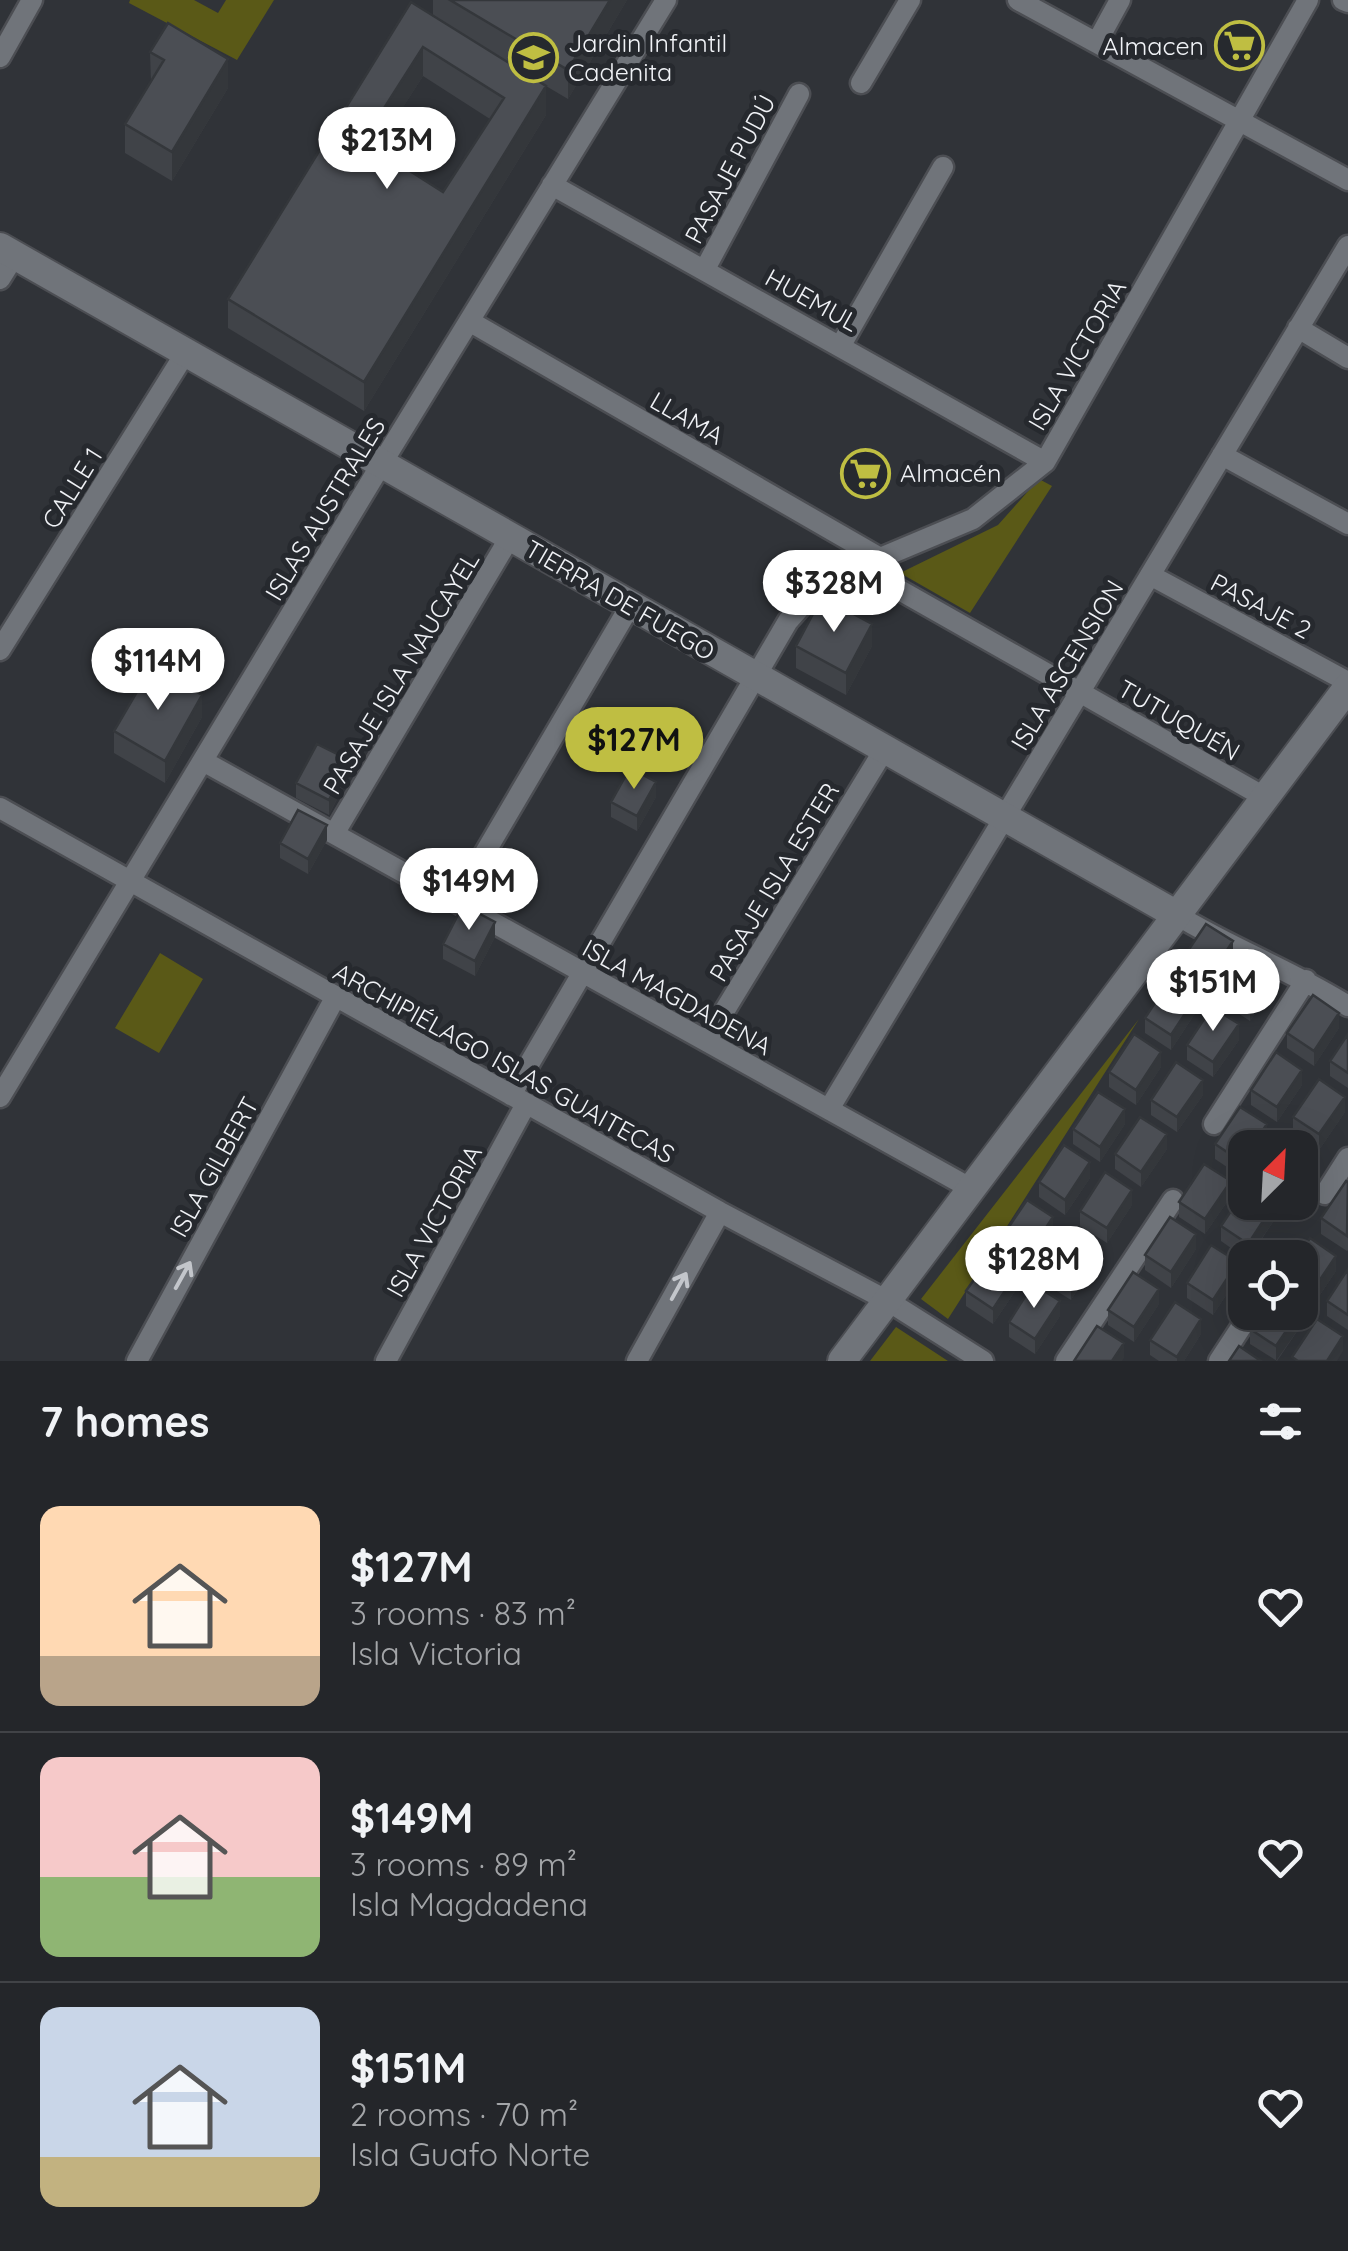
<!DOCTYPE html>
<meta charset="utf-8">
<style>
body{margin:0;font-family:Quicksand,sans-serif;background:#2c2e32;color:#f1f3f6;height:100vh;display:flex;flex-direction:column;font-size:38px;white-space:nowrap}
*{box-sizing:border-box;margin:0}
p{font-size:32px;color:#a3a5a8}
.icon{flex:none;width:55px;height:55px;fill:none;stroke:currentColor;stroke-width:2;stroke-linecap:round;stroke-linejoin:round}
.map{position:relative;height:1361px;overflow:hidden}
.side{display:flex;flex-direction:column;background:#24262a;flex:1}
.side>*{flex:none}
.needle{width:65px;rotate:24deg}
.buttons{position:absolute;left:1228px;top:1130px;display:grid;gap:20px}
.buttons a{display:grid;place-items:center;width:90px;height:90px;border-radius:20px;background:#24262a;box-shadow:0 10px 40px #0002,0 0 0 2px #414347;font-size:50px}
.price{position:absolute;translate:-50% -85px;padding:0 22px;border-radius:35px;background:#fff;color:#222;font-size:32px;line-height:65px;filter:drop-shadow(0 2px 5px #0008)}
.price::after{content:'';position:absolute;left:50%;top:60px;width:30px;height:22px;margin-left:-15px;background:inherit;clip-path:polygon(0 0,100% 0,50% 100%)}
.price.on{background:#bfbe42;color:#111}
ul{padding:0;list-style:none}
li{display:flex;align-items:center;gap:30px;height:250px;padding:0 40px}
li+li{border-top:2px solid #414347}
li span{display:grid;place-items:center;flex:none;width:280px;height:200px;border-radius:20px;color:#555}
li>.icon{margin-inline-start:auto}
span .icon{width:120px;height:120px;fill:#fffc;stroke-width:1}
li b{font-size:42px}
h2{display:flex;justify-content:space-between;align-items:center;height:120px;padding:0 40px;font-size:42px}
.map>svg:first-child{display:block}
</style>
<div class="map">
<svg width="1348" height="1361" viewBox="0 0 1348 1361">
<rect width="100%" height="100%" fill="#303338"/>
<path fill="#5a5917" d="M 130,0 L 194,0 L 218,13 L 226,0 L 274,0 L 237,60 L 129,3 Z
M 1039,479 L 1052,486 L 970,613 L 900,573 L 998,525 Z
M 160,953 L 203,979 L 159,1053 L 115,1028 Z
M 1139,1019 L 948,1319 L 921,1299 Z
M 896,1327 L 948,1361 L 870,1361 Z"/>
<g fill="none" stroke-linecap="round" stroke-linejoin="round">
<defs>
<path id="minor" d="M 1018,0 L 1348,180
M 1343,0 L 1348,2
M 1097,42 L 1120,0
M 0,57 L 32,0
M 861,83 L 910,0
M 552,185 L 1045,462
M 705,269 L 799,94
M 0,279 L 15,255
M 469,321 L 880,558
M 1298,328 L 1348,358
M 841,345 L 943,167
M 1222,455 L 1348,524
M 859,567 L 1266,798
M 1150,575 L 1348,682
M 0,650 L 186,352
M 203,761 L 970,1188
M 0,808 L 720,1212 L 888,1301 L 983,1361
M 334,834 L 510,537
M 456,902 L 630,606
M 1177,915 C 1232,949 1293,971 1348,1006
M 706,1041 L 884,750
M 511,1095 L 788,621 L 812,594 L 859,567 L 973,519 L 1045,462 L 1308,0
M 0,1097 L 382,463 L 666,0
M 829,1109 L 1348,246
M 1214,1124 L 1306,980
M 1325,1194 L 1348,1158
M 137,1361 L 335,998
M 386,1361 L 526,1104
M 637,1361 L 720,1212
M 1066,1361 L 1173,1200
M 1219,1361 L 1251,1312"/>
<path id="tertiary" d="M 0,247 L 1177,915
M 842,1361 L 1348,687"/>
</defs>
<use href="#minor" stroke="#4c4e53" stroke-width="25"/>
<use href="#tertiary" stroke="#4c4e53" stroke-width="32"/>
<use href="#minor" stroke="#70747a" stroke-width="20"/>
<use href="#tertiary" stroke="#70747a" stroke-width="28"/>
</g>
<path fill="#404348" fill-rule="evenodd" d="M 433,0 L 627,0 L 568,99 L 546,86 L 546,115 L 364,411 L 228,328 L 228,299 L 433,16 ZM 423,76 L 490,119 L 443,192 L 376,149 Z
M 150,52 L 228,88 L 172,181 L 125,153 L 125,124 L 151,82 Z
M 796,646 L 872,646 L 846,695 L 796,668 Z
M 202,717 L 165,783 L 114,753 L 114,731 Z
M 349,775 L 329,815 L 296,798 L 296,783 Z
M 656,797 L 637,831 L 611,817 L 611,802 Z
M 327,840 L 308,874 L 280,858 L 280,843 Z
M 495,937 L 475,976 L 443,959 L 443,944 Z
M 1233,956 L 1208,994 L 1181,976 L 1181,961 Z
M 1275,984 L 1250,1021 L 1224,1004 L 1224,989 Z
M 1196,1012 L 1171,1050 L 1145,1033 L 1145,1018 Z
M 1339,1028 L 1314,1066 L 1287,1048 L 1287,1033 Z
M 1348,1034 L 1348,1088 L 1330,1076 L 1330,1061 Z
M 1239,1040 L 1213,1077 L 1187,1060 L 1187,1045 Z
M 1161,1067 L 1136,1105 L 1109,1087 L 1109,1072 Z
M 1302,1085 L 1277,1122 L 1251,1105 L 1251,1090 Z
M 1203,1095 L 1177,1132 L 1151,1115 L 1151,1100 Z
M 1345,1112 L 1319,1150 L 1293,1132 L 1293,1117 Z
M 1125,1124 L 1100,1162 L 1073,1144 L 1073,1129 Z
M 1267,1139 L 1245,1148 L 1245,1172 L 1242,1177 L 1215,1159 L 1215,1144 Z
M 1167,1149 L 1141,1187 L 1115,1169 L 1115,1154 Z
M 1090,1178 L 1065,1215 L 1039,1197 L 1039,1182 Z
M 1348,1182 L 1348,1250 L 1347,1251 L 1321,1234 L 1321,1218 Z
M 1231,1196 L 1205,1234 L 1179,1217 L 1179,1202 Z
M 1132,1205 L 1107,1243 L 1080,1226 L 1080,1211 Z
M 1273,1222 L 1249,1258 L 1245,1258 L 1221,1241 L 1221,1226 Z
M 1053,1232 L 1028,1270 L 1002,1252 L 1002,1237 Z
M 1196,1249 L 1171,1288 L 1145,1270 L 1145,1255 Z
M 1300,1258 L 1336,1271 L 1311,1308 L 1300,1301 Z
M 1095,1262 L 1071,1300 L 1044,1283 L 1044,1268 Z
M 1348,1269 L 1348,1330 L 1327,1316 L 1327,1301 Z
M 1238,1277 L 1213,1315 L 1187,1298 L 1187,1283 Z
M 1018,1287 L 993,1324 L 966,1306 L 966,1291 Z
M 1159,1304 L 1134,1342 L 1108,1325 L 1108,1310 Z
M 1060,1316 L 1035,1354 L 1009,1337 L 1009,1322 Z
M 1302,1324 L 1277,1361 L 1250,1344 L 1250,1329 Z
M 1201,1334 L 1184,1361 L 1159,1361 L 1150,1355 L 1150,1340 Z"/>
<path fill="#34373b" d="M 610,0 L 627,0 L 568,99 L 568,70 Z
M 423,47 L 423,76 L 363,170 L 363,141 Z
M 228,59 L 228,88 L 172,181 L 172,152 Z
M 546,86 L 546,115 L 364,411 L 364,382 Z
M 872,624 L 872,646 L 846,695 L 846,673 Z
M 202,695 L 202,717 L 165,783 L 165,761 Z
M 349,760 L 349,775 L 329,815 L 329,800 Z
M 656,782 L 656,797 L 637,831 L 637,816 Z
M 327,825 L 327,840 L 308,874 L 308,859 Z
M 495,922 L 495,937 L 475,976 L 475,961 Z
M 1233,941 L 1233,956 L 1208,994 L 1208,979 Z
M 1275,969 L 1275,984 L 1250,1021 L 1250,1006 Z
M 1196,997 L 1196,1012 L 1171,1050 L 1171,1035 Z
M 1339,1013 L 1339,1028 L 1314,1066 L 1314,1051 Z
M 1239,1024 L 1239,1040 L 1213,1077 L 1213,1062 Z
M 1161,1052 L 1161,1067 L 1136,1105 L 1136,1090 Z
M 1302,1070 L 1302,1085 L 1277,1122 L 1277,1107 Z
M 1203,1080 L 1203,1095 L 1177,1132 L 1177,1117 Z
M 1345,1097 L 1345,1112 L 1319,1150 L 1319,1134 Z
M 1125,1109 L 1125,1124 L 1100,1162 L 1100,1147 Z
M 1267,1124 L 1267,1139 L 1261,1148 L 1251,1148 Z
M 1167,1134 L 1167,1149 L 1141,1187 L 1141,1172 Z
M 1309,1152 L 1309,1167 L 1300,1180 L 1300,1164 Z
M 1245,1157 L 1245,1172 L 1242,1177 L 1242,1162 Z
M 1090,1162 L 1090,1178 L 1065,1215 L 1065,1200 Z
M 1231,1181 L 1231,1196 L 1205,1234 L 1205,1219 Z
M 1132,1190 L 1132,1205 L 1107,1243 L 1107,1228 Z
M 1273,1206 L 1273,1222 L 1248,1258 L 1248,1244 Z
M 1053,1217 L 1053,1232 L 1028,1270 L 1028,1255 Z
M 1196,1234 L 1196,1249 L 1171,1288 L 1171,1272 Z
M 1095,1247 L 1095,1262 L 1071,1300 L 1071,1285 Z
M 1336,1256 L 1336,1271 L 1311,1308 L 1311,1293 Z
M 1238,1262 L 1238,1277 L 1213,1315 L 1213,1300 Z
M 1018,1271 L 1018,1287 L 993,1324 L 993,1309 Z
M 1159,1289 L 1159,1304 L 1134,1342 L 1134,1327 Z
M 1060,1301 L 1060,1316 L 1035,1354 L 1035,1339 Z
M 1302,1309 L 1302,1324 L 1276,1361 L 1276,1346 Z
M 1201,1319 L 1201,1334 L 1184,1361 L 1177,1361 L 1177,1357 Z
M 1343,1336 L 1343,1351 L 1337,1361 L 1327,1361 Z
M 1124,1343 L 1124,1358 L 1122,1361 L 1112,1361 Z"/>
<path fill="#4b4e54" stroke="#34373b" stroke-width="2.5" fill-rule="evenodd" d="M 450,0 L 610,0 L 568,70 Z
M 411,2 L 546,86 L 364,382 L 228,299 ZM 423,47 L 504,98 L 443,192 L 363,141 Z
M 168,23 L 228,59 L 172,152 L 125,124 L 164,60 L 150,52 Z
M 822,597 L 872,624 L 846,673 L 796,646 Z
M 152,666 L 202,695 L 165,761 L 114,731 Z
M 317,744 L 349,760 L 329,800 L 296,783 Z
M 630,768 L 656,782 L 637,816 L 611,802 Z
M 298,810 L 327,825 L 308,859 L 280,843 Z
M 463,905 L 495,922 L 475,961 L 443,944 Z
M 1206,924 L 1233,941 L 1208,979 L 1181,961 Z
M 1249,951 L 1275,969 L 1250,1006 L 1224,989 Z
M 1170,980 L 1196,997 L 1171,1035 L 1145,1018 Z
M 1313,995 L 1339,1013 L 1314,1051 L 1287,1033 Z
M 1212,1007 L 1239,1024 L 1213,1062 L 1187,1045 Z
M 1134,1034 L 1161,1052 L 1136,1090 L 1109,1072 Z
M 1348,1034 L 1348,1073 L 1330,1061 Z
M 1276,1052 L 1302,1070 L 1277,1107 L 1251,1090 Z
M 1176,1062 L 1203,1080 L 1177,1117 L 1151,1100 Z
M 1319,1079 L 1345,1097 L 1319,1134 L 1293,1117 Z
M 1098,1092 L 1125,1109 L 1100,1147 L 1073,1129 Z
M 1240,1107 L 1267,1124 L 1251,1148 L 1245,1148 L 1245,1157 L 1242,1162 L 1215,1144 Z
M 1140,1117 L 1167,1134 L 1141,1172 L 1115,1154 Z
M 1282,1134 L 1309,1152 L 1300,1164 L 1300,1148 L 1273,1148 Z
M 1064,1145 L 1090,1162 L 1065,1200 L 1039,1182 Z
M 1204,1164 L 1231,1181 L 1205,1219 L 1179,1202 Z
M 1105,1172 L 1132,1190 L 1107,1228 L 1080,1211 Z
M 1346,1181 L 1348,1182 L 1347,1236 L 1321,1218 Z
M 1245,1190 L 1245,1202 L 1267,1202 L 1273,1206 L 1248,1244 L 1221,1226 Z
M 1027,1200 L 1053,1217 L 1028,1255 L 1002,1237 Z
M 1170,1217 L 1196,1234 L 1171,1272 L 1145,1255 Z
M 1069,1230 L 1095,1247 L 1071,1285 L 1044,1268 Z
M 1310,1238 L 1336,1256 L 1311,1293 L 1300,1286 L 1300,1258 L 1297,1258 Z
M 1211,1245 L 1238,1262 L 1213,1300 L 1187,1283 Z
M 992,1254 L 1018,1271 L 993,1309 L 966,1291 Z
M 1348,1269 L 1348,1315 L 1327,1301 Z
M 1133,1272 L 1159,1289 L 1134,1327 L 1108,1310 Z
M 1033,1284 L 1060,1301 L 1035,1339 L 1009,1322 Z
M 1175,1302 L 1201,1319 L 1177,1357 L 1150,1340 Z
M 1261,1312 L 1299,1312 L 1276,1346 L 1250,1329 Z
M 1317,1319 L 1343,1336 L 1327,1361 L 1298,1361 L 1292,1357 Z
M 1097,1326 L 1124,1343 L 1112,1361 L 1074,1361 Z
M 1239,1346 L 1261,1361 L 1229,1361 Z"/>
<defs><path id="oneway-shaft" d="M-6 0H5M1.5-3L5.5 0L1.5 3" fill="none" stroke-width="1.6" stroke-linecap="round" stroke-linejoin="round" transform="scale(2.5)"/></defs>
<g stroke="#c3c6cb">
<use href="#oneway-shaft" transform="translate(183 1275) rotate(-61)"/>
<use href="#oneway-shaft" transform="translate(679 1286) rotate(-61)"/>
</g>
<defs>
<symbol id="supermarket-ring" viewBox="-11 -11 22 22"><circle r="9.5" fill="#26292e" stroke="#bfbe42" stroke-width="1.5"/><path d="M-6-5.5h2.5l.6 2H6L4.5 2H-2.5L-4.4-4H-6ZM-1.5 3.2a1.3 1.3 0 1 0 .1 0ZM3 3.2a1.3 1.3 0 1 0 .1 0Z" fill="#bfbe42"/></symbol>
<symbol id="school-ring" viewBox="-11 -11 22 22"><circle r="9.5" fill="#26292e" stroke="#bfbe42" stroke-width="1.5"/><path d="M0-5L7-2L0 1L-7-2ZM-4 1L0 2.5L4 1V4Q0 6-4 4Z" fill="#bfbe42"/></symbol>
</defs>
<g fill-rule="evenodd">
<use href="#supermarket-ring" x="1212" y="18" width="55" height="55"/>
<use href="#school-ring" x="506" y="30" width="55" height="55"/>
<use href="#supermarket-ring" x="838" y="446" width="55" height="55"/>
</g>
<g text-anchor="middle" stroke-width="10" stroke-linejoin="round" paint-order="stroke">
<g font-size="25" fill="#f0f2f6" stroke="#26292e" text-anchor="start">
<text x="568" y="52">Jardin Infantil<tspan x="568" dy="29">Cadenita</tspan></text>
<text x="1204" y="55" text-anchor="end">Almacen</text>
<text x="900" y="482">Almacén</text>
</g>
<g font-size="25" fill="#f0f2f6" stroke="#26292e">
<text transform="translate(730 169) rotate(-62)" y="9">PASAJE PUDÚ</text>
<text transform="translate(812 300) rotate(29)" y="9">HUEMUL</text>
<text transform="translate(1077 355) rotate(-60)" y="9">ISLA VICTORIA</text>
<text transform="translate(687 418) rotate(30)" y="9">LLAMA</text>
<text transform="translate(72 488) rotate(-58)" y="9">CALLE 1</text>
<text transform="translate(325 509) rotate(-59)" y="9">ISLAS AUSTRALES</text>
<text transform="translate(620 600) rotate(30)" y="9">TIERRA DE FUEGO</text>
<text transform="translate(1261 606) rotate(28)" y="9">PASAJE 2</text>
<text transform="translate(1067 665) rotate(-59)" y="9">ISLA ASCENSION</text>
<text transform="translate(401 673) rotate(-59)" y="9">PASAJE ISLA NAUCAYEL</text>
<text transform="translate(1179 720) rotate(30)" y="9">TUTUQUÉN</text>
<text transform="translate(774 882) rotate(-59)" y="9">PASAJE ISLA ESTER</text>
<text transform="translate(677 997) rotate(29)" y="9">ISLA MAGDADENA</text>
<text transform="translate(504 1063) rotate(29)" y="9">ARCHIPIÉLAGO ISLAS GUAITECAS</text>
<text transform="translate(214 1167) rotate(-61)" y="9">ISLA GILBERT</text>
<text transform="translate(434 1221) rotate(-61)" y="9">ISLA VICTORIA</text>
</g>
</g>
</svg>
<div class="buttons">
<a><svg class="needle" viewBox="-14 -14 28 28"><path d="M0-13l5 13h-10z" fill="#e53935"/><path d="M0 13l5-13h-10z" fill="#a3a5a8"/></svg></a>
<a><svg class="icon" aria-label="locate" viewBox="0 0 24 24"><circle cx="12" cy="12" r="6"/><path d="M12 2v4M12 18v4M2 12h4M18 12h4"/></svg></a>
</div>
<b class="price" style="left:387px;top:192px">$213M</b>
<b class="price" style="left:834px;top:635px">$328M</b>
<b class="price" style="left:158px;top:713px">$114M</b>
<b class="price on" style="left:634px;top:792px">$127M</b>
<b class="price" style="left:469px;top:933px">$149M</b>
<b class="price" style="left:1213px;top:1034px">$151M</b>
<b class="price" style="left:1034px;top:1311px">$128M</b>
</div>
<section class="side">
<h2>7 homes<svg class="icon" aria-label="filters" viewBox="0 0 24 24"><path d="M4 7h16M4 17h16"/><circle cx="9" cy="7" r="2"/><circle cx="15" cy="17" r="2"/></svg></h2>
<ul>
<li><span style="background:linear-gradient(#ffd9b3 75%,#b9a48a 0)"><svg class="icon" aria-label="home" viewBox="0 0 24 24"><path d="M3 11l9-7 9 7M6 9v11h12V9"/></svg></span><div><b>$127M</b><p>3 rooms · 83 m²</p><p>Isla Victoria</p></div><svg class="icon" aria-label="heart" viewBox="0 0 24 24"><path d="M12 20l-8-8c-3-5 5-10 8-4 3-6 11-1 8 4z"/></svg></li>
<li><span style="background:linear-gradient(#f6c9c9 60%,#8fb573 0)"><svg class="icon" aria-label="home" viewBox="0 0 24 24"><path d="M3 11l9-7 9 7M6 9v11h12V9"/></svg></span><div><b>$149M</b><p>3 rooms · 89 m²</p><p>Isla Magdadena</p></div><svg class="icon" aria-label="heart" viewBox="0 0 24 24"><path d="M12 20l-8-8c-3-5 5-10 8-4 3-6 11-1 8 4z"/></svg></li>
<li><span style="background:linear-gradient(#c9d6e8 75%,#c2b280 0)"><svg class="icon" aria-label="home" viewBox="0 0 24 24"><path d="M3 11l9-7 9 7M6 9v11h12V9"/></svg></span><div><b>$151M</b><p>2 rooms · 70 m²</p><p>Isla Guafo Norte</p></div><svg class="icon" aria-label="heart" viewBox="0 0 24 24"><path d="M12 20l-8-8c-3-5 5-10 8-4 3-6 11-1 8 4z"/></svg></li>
</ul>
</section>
